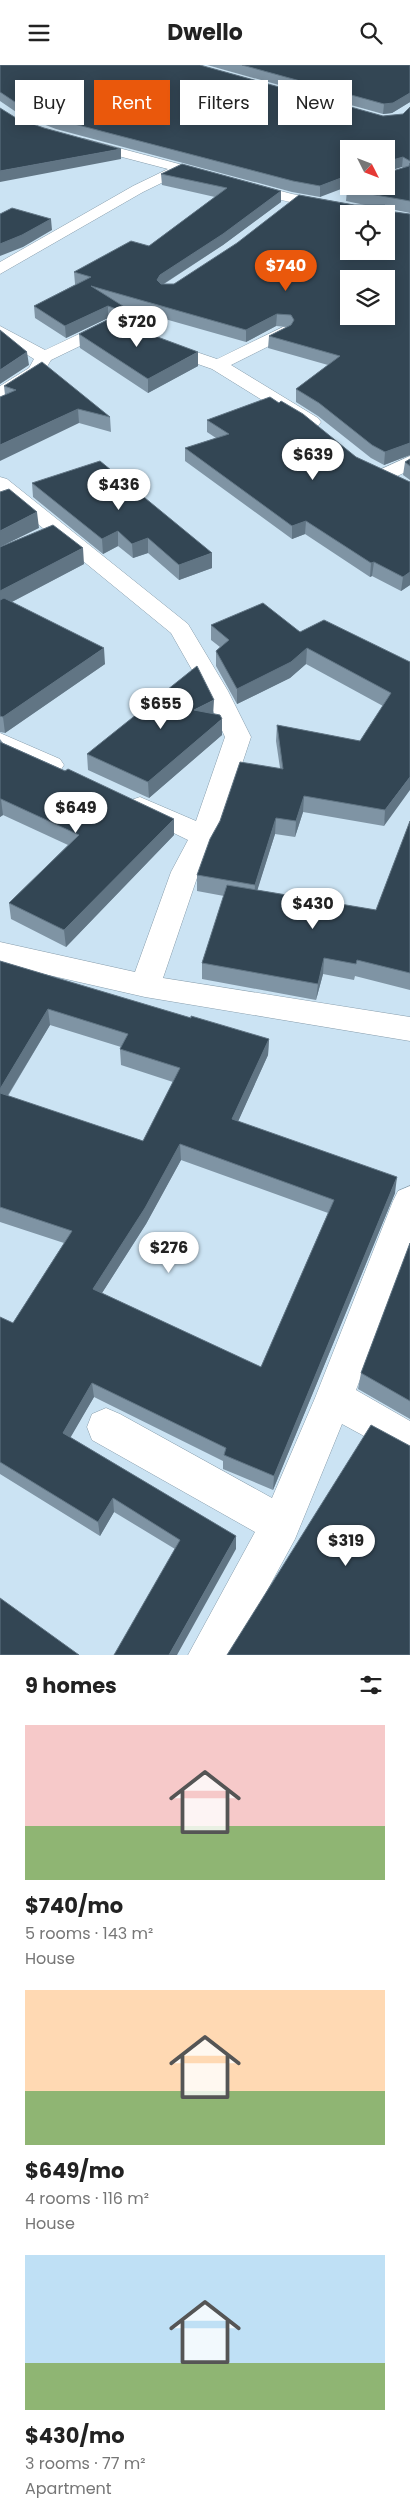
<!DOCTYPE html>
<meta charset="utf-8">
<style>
body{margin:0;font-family:Poppins,sans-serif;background:#f6f6f6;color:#222;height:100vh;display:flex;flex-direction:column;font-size:19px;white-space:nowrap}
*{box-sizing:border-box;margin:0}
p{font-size:16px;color:#767676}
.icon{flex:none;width:28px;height:28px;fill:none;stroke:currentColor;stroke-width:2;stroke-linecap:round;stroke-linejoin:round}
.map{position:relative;height:1590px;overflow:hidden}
.details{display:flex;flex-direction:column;background:#fff;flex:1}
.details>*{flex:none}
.hud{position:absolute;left:15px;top:15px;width:380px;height:45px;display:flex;gap:10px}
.needle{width:32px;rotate:132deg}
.buttons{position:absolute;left:340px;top:75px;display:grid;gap:10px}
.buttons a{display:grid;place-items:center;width:55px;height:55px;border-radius:0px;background:#fff;box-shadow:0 2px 12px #0003;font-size:25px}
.price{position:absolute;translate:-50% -42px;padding:0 11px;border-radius:18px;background:#fff;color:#222;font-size:16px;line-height:32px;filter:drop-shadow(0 1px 2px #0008)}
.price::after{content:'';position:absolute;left:50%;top:30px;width:15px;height:11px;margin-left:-8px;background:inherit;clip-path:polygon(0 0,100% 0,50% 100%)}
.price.current{background:#ea580c;color:#fff}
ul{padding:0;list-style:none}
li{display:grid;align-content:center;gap:10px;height:265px;padding:0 25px}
li span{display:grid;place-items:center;height:155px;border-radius:0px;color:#555}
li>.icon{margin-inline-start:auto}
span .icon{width:90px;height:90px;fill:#fffc;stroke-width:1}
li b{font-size:21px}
h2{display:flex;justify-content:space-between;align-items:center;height:60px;padding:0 25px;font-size:21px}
.pill{padding:0 18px;border-radius:0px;background:#fff;box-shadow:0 2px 12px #0003;font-size:18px;line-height:45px}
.pill.current{background:#ea580c;color:#fff}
header{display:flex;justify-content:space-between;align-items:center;height:65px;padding:0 25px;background:#fff;font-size:22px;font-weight:700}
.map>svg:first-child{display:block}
</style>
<header><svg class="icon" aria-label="menu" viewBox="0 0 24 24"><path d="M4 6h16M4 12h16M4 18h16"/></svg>Dwello<svg class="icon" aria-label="search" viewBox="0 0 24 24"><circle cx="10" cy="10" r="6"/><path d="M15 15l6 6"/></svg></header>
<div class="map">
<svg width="410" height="1590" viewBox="0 0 410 1590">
<rect width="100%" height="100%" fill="#cbe3f3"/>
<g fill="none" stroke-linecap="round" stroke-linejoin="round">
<defs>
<path id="minor" d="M 85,74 L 292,129 L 380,145 L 387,149 L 386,151 L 386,149 C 316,149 249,126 182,108 L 143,127 L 0,209 L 0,197 L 133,121 L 168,104 L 80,81 L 78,78 L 80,75 Z
M 109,255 L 118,257 L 121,261 L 118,265 L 111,266 L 51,295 L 42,310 L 7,333 L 0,335 L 0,321 L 29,303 L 34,294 L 0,273 L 0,261 L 45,285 Z
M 283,262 L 289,263 L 292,267 L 289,271 L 231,300 L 318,353 L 321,357 L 318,361 L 304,361 L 212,304 L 158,285 L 155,281 L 158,277 L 164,276 L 217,294 Z
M 410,391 L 410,405 L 391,414 L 377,414 L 374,410 L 377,406 Z
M 0,412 L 7,414 L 188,559 L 228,626 L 251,672 L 218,771 L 199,807 L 163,913 L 410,952 L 410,976 L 145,932 L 0,899 L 0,877 L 135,907 L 171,807 L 188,775 L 131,747 L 127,741 L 131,735 L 140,732 L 196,756 L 225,672 L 204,626 L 171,568 L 0,428 Z
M 0,668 L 60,694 L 64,700 L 60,706 L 51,708 L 42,706 L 0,686 Z
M 410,1121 L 410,1181 L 356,1325 L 410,1356 L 410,1396 L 342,1359 L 295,1474 L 232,1590 L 188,1590 L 255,1467 L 92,1375 L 87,1362 L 92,1349 L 106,1343 L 120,1349 L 272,1433 L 315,1333 L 393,1136 L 398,1126 Z"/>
</defs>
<use href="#minor" stroke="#869cab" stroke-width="1"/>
<use href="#minor" fill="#fff" fill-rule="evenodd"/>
</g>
<path fill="#7f94a4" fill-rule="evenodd" d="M 0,0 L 383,51 L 403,49 L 410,42 L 410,148 L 386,143 L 387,146 L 410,149 L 410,390 L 384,400 L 371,393 L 318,351 L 296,337 L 296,324 L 328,300 L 268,283 L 269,271 L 287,262 L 276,261 L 246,277 L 126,243 L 142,253 L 142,265 L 108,253 L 66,273 L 35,253 L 34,241 L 76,219 L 75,219 L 74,207 L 149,181 L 215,132 L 162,120 L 161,109 L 281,126 L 281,137 L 223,180 L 164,219 L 174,219 L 354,140 L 365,140 L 346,136 L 347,125 L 403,103 L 386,84 L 320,132 L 292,127 L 56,64 L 22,51 L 0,36 Z
M 207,0 L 410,0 L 410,37 L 392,48 L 383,49 Z
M 79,269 L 198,301 L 148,328 L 80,283 Z
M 4,321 L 110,352 L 111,367 L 79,358 L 5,330 Z
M 207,355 L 356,392 L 410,417 L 410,520 L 401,526 L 372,511 L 370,512 L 305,469 L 292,474 L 185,396 L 185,383 L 216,373 L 207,367 Z
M 410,394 L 410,415 L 403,410 L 405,397 Z
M 32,418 L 212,503 L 179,515 L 148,488 L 133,493 L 118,481 L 103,489 L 33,432 Z
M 0,482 L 84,499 L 12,537 L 105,599 L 5,668 L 0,667 Z
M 211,560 L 300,567 L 410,597 L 384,761 L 303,747 L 295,772 L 275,769 L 257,825 L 376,845 L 410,756 L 410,925 L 355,911 L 354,915 L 323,909 L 316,935 L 202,914 L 202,898 L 224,831 L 197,826 L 197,810 L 280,703 L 276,676 L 277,660 L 360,676 L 383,641 L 306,599 L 290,613 L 237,639 L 216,601 L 216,586 L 220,582 L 211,575 Z
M 213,648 L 222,670 L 149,733 L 88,705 L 87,689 Z
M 0,674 L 3,678 L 174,754 L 174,770 L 66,882 L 11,854 L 9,838 L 68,780 L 3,750 L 0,752 Z
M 0,896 L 191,953 L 269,974 L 268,990 L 238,1056 L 395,1128 L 273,1425 L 223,1404 L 223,1396 L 94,1332 L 70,1372 L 236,1471 L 236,1484 L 175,1484 L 114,1447 L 100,1471 L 0,1409 L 0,1252 L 13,1258 L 64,1178 L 0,1157 ZM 50,960 L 121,982 L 120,984 L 121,1000 L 173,1017 L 143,1076 L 8,1031 ZM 181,1095 L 328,1148 L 261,1302 L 102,1228 L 146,1159 Z
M 410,1178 L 410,1354 L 358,1324 L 361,1308 Z"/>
<path fill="#617584" d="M 410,28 L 410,37 L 392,48 L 383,49 L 384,39 Z
M 121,84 L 121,94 L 0,117 L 0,106 Z
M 403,92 L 402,102 L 386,107 L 386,97 Z
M 349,110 L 349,121 L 320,132 L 320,121 Z
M 281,126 L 281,137 L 223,180 L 160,221 L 157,215 L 160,210 Z
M 51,154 L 52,165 L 23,182 L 0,191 L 0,179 Z
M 108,241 L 108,253 L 66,273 L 65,261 Z
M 277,249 L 276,261 L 246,277 L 246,265 Z
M 27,287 L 29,300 L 0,319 L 0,305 Z
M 198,287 L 198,301 L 148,328 L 148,314 Z
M 78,344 L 79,358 L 0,396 L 0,380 Z
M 410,378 L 410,390 L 384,400 L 385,387 Z
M 37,447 L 39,463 L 0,482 L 0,466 Z
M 306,456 L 305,469 L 292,474 L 292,461 Z
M 118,466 L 118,481 L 103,489 L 102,474 Z
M 148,473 L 148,488 L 133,493 L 132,479 Z
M 83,483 L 84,499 L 0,543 L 0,526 Z
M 212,488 L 212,503 L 179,515 L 179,500 Z
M 374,497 L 372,511 L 370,512 L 371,498 Z
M 410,507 L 410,520 L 401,526 L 403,512 Z
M 104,583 L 105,599 L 5,668 L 3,652 Z
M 307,583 L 306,599 L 290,613 L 237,639 L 237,624 Z
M 214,635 L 213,651 L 194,645 Z
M 222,654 L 222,670 L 149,733 L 148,717 Z
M 410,712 L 410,725 L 384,761 L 385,745 Z
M 304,731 L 303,747 L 295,772 L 296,756 Z
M 0,734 L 1,734 L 3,750 L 0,752 Z
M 276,753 L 275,769 L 254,836 L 255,820 Z
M 174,754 L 174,770 L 66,882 L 64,865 Z
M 324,893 L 323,909 L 316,935 L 318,919 Z
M 48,944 L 50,960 L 0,1043 L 0,1024 Z
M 269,974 L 268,990 L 232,1070 L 232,1054 Z
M 180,1079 L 181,1095 L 146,1159 L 95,1239 L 93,1224 Z
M 397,1112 L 395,1128 L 273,1425 L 274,1411 Z
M 92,1318 L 94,1332 L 65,1382 L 63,1368 Z
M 113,1433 L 114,1447 L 100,1471 L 98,1457 Z
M 236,1471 L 236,1484 L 177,1590 L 169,1590 Z"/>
<path fill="#334654" stroke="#617584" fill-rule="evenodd" d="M 0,0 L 200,0 L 383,51 L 403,49 L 410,42 L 410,96 L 403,92 L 386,97 L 386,84 L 349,84 L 349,110 L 320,121 L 293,116 L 55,54 L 21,41 L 0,27 Z
M 242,0 L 410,0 L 410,28 L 393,38 L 384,39 Z
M 0,43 L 16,53 L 44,63 L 121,84 L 0,106 Z
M 410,98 L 410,136 L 347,125 L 357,121 L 386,121 L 386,108 L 409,101 Z
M 182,99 L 281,126 L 223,169 L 160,210 L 157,215 L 161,219 L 174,219 L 237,178 L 299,130 L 354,140 L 385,140 L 387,146 L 410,149 L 410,378 L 385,387 L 372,380 L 319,338 L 296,324 L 340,291 L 269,271 L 291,260 L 294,255 L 291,250 L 277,249 L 246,265 L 91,221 L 142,253 L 108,241 L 65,261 L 34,241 L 91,212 L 74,207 L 131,176 L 149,181 L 227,123 L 161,109 ZM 349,149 L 386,149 L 386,186 L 349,186 ZM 349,214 L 386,214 L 386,251 L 349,251 Z
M 12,143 L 51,154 L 22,170 L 0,179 L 0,149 Z
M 109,254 L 198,287 L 148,314 L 79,269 Z
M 0,265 L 27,287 L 0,305 Z
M 42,297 L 110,352 L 78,344 L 0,380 L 0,332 L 16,325 L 4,321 Z
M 270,332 L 279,338 L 281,336 L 303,349 L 356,392 L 410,417 L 410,507 L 403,512 L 374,497 L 371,498 L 306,456 L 292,461 L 185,383 L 229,369 L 207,355 Z
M 410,394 L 410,401 L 405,397 Z
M 100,396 L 212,488 L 179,500 L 148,473 L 132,479 L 118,466 L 102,474 L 32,418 Z
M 9,424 L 37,447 L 0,466 L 0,427 Z
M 53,460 L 83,483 L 0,526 L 0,482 Z
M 4,533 L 104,583 L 3,652 L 0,651 L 0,535 Z
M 263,538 L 300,567 L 324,555 L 410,597 L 410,712 L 385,745 L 304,731 L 296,756 L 276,753 L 255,820 L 197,810 L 210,774 L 220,756 L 240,697 L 283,704 L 277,660 L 360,676 L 391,628 L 307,583 L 291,597 L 237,624 L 216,586 L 229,575 L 211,560 Z
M 197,601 L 214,635 L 194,645 L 220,650 L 222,654 L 148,717 L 87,689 Z
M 0,677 L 65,706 L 68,704 L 174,754 L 64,865 L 9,838 L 79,770 L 1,734 L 0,734 Z
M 410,756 L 410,908 L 357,895 L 356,899 L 324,893 L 318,919 L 202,898 L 227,820 L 376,845 Z
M 0,896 L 191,953 L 191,951 L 269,974 L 232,1054 L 397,1112 L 274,1411 L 224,1390 L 226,1383 L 92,1318 L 63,1368 L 236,1471 L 169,1590 L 114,1590 L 180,1475 L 113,1433 L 98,1457 L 0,1397 L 0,1252 L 13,1258 L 72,1166 L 0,1142 L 0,1028 L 143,1076 L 180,1003 L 120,984 L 128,969 L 48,944 L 0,1024 ZM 180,1079 L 334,1135 L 261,1302 L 93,1224 L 145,1143 Z
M 410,1178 L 410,1336 L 361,1308 Z
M 371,1360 L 410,1381 L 410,1590 L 227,1590 Z
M 0,1533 L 79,1590 L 0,1590 Z"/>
</svg>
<div class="buttons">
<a><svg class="needle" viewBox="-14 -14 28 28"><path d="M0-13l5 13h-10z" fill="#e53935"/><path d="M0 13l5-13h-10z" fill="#767676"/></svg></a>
<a><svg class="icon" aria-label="locate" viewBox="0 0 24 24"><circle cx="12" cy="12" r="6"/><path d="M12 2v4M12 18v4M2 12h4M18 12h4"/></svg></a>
<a><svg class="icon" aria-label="layers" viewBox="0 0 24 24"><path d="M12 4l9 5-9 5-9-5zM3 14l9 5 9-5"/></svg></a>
</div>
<b class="price current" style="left:286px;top:227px">$740</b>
<b class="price" style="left:137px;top:283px">$720</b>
<b class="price" style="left:313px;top:416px">$639</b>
<b class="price" style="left:119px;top:446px">$436</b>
<b class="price" style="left:161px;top:665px">$655</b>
<b class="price" style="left:76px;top:769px">$649</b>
<b class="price" style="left:313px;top:865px">$430</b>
<b class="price" style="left:169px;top:1209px">$276</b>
<b class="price" style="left:346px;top:1502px">$319</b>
<div class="hud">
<a class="pill">Buy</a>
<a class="pill current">Rent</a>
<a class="pill">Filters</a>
<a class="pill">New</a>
</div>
</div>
<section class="details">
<h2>9 homes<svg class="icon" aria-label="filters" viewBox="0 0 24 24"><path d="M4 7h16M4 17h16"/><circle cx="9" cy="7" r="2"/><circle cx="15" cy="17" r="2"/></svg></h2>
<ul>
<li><span style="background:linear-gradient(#f6c9c9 65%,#8fb573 0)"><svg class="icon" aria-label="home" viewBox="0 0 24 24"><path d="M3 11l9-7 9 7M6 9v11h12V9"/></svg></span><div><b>$740/mo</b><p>5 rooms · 143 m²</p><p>House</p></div></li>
<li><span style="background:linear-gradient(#ffd9b3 65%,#8fb573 0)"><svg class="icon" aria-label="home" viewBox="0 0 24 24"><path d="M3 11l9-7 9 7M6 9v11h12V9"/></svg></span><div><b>$649/mo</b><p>4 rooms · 116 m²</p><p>House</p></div></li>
<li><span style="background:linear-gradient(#bfe0f5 70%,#8fb573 0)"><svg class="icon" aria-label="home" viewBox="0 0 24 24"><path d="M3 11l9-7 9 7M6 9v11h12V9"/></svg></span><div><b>$430/mo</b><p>3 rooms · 77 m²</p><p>Apartment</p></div></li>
</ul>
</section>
